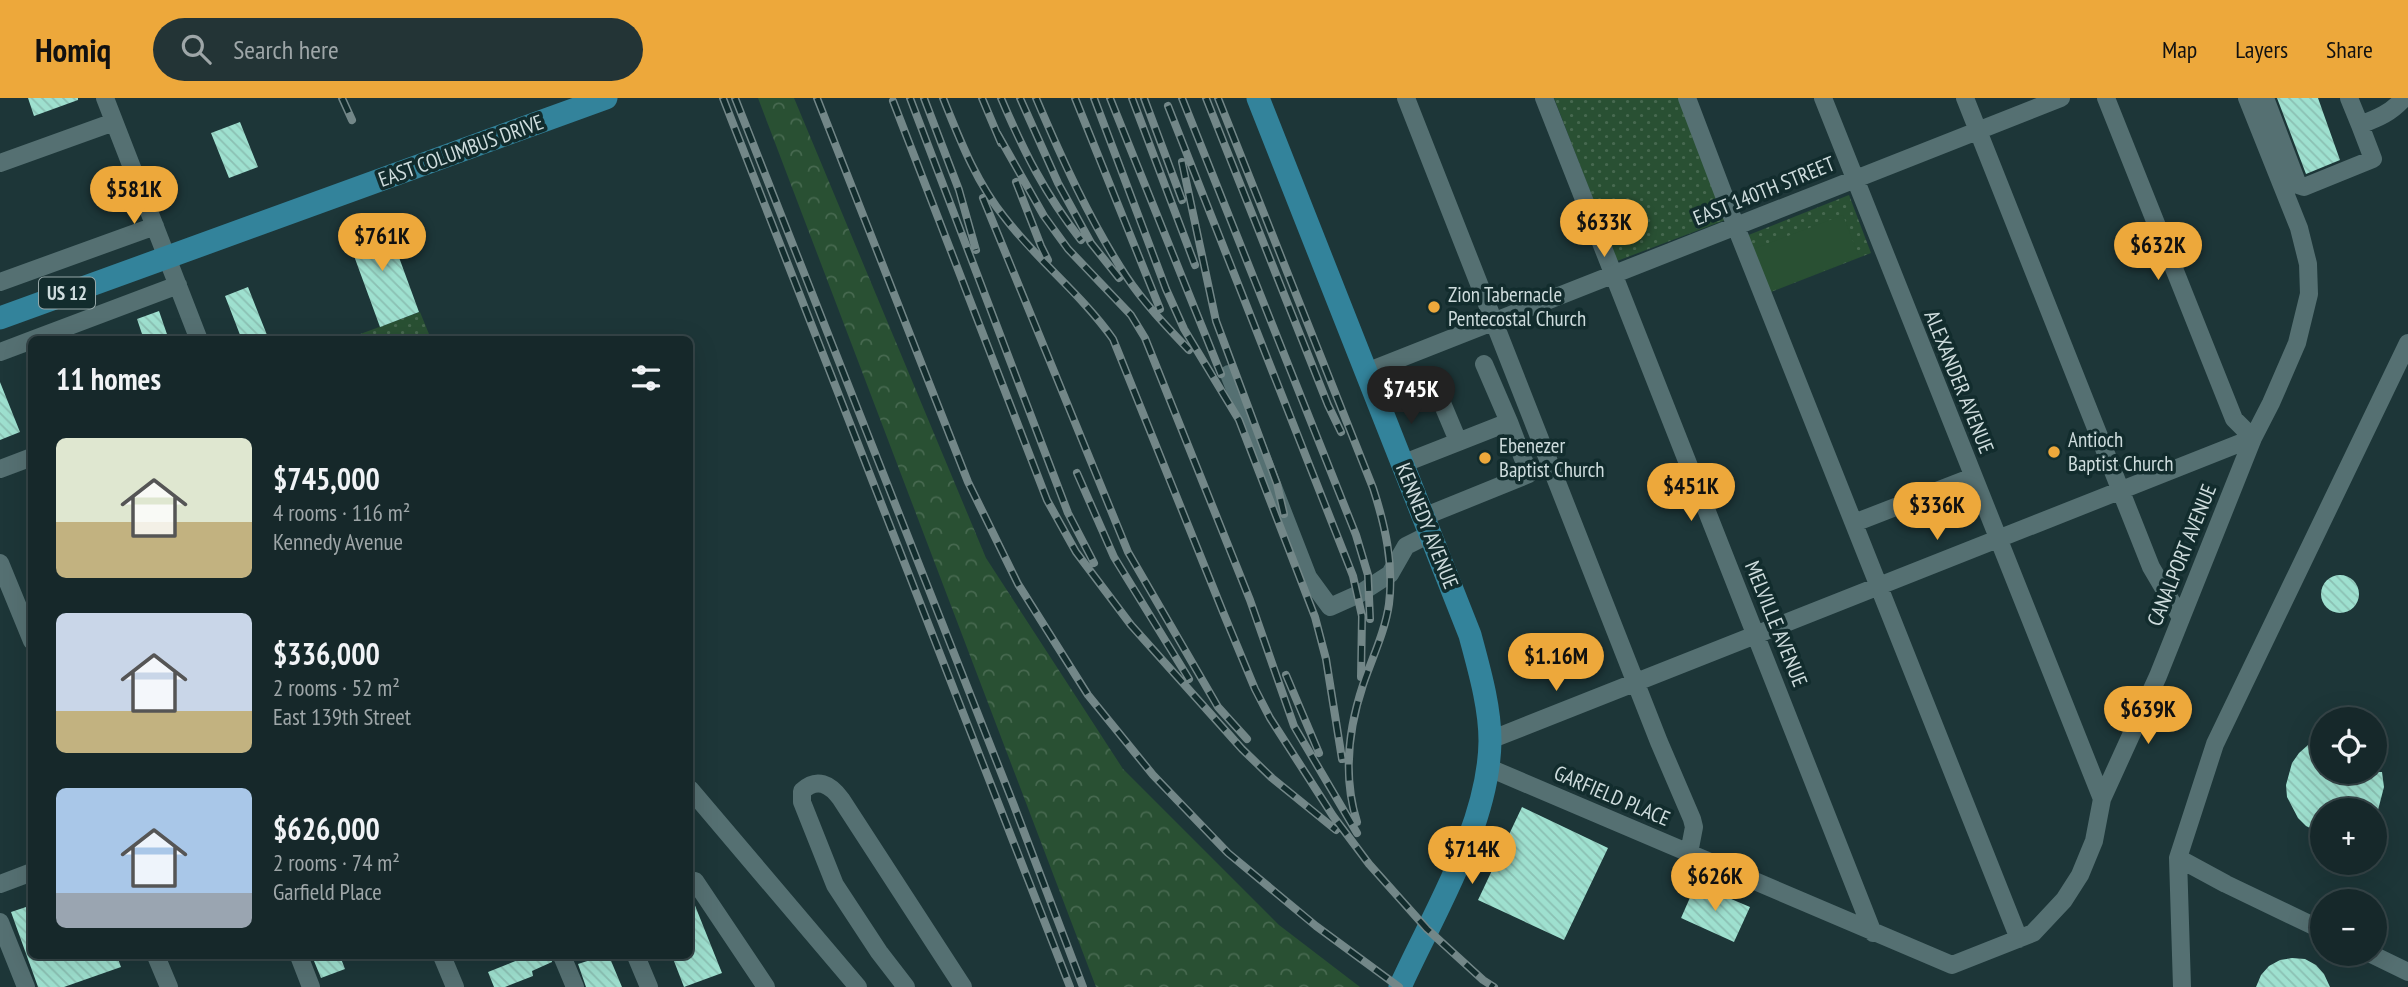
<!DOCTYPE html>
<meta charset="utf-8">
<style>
body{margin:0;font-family:"PT Sans Narrow",sans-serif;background:#233436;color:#f1f3f6;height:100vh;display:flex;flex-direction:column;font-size:26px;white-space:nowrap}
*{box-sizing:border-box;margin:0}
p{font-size:23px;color:#9ea6a8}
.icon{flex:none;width:38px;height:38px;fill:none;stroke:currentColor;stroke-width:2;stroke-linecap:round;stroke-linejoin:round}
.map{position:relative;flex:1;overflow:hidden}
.panel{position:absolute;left:28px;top:238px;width:665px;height:623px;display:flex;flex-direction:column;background:#16282a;border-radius:10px;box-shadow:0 7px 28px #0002,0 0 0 2px #354447}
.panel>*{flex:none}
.fabs{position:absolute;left:2310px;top:609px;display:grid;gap:14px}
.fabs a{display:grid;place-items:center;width:77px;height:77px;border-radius:50%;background:#16282a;box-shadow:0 7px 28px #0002,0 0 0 2px #354447;font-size:35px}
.price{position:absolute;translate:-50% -60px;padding:0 16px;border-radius:24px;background:#eda83b;color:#111;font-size:23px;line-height:46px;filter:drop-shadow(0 2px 4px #0008)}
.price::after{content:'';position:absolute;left:50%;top:42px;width:21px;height:16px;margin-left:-10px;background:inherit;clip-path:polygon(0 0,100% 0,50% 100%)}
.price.selected{background:#222;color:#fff}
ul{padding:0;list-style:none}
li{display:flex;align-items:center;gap:21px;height:175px;padding:0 28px}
li span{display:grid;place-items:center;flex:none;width:196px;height:140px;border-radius:10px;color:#555}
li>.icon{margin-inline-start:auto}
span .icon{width:84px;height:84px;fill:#fffc;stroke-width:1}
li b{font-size:30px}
h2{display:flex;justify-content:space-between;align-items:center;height:84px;padding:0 28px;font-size:30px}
header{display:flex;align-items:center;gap:42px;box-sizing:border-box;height:98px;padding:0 35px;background:#eda83b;color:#111}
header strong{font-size:33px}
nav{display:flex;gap:38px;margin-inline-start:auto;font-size:24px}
.search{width:490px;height:63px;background:#233436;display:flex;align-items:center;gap:18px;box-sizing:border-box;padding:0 24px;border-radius:38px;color:#9ea6a8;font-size:26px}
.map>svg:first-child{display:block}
</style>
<header>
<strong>Homiq</strong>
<div class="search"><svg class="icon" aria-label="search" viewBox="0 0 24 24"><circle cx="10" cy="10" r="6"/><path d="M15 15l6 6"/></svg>Search here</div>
<nav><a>Map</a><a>Layers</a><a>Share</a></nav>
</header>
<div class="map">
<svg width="2408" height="889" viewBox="0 0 2408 889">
<defs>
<pattern id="forest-crowns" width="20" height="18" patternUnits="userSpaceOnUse" patternTransform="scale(1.75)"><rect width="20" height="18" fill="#295033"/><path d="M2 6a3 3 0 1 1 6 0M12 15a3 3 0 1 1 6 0" fill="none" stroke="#476950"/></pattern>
<pattern id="park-dots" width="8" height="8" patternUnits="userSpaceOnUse" patternTransform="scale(1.75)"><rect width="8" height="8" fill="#295033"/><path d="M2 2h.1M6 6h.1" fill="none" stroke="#476950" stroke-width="1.8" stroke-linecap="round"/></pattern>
<pattern id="building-back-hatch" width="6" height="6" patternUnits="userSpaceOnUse" patternTransform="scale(1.75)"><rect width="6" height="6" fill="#9ee0cf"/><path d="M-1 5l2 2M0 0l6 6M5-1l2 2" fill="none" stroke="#8bc0b3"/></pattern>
</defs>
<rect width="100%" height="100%" fill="#1d3638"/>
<path fill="url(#forest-crowns)" d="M 758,0 L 794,0 L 986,460 L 1123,671 L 1279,827 L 1360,889 L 1096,889 Z"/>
<path fill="url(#park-dots)" d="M 1554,0 L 1681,0 L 1728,121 L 1617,163 Z
M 1849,97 L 1871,155 L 1763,197 L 1741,140 Z
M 420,214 L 431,241 L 344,242 Z"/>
<path fill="#295033" d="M 1843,117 L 1859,159 L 1769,194 L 1751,152 Z"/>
<path fill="url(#building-back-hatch)" d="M 28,0 L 78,0 L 78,2 L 34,18 Z
M 2277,0 L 2318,0 L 2340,62 L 2306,76 Z
M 240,24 L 258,69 L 229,80 L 211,35 Z
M 385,121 L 419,214 L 380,229 L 346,136 Z
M 248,189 L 269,242 L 242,242 L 225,198 Z
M 159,213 L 169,242 L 144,242 L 137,221 Z
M 0,284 L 20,334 L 0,342 Z
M2321 496a19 19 0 1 1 38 0a19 19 0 1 1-38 0Z
M 2322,640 L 2322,674 L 2382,674 L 2384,689 L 2378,712 L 2322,712 L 2322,736 L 2306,728 L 2298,720 L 2287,699 L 2286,687 L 2292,665 L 2299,655 L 2308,647 Z
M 1522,709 L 1608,750 L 1564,842 L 1478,802 Z
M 1696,786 L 1750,809 L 1734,844 L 1681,820 Z
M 690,795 L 722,875 L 684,889 L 672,858 L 690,858 Z
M 32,807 L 32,858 L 117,858 L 121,869 L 64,889 L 38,889 L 11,814 Z
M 329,858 L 340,858 L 345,871 L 321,880 L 314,863 Z
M 528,858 L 551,858 L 552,864 L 532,873 L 533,878 L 505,889 L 494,889 L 488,874 Z
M 603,858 L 609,858 L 622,889 L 586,889 L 578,866 Z
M 2292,860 L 2305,861 L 2316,867 L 2324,876 L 2330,889 L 2256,889 L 2261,877 L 2269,868 L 2280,862 Z"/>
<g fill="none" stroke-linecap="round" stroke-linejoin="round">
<path stroke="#557072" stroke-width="18" d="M 105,0 L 199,242
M 1406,0 L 1659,644 L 1692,721 L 1694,729 L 1689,755
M 1544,0 L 1873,835
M 1687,0 L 1736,129 L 2019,841
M 1823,0 L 2102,701
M 1965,0 L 2151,469 L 2181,520
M 2106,0 L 2234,321 L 2253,340
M 2265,0 L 2298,87 L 2304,89 L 2373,61 L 2360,27
M 2349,0 L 2360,27 C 2378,20 2391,15 2404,0
M 0,65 L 114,24
M 0,184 L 155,128
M 32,242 L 178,187
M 0,254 L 32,242
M 1366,274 L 2061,0
M 1229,276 L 1308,479 L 1330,509 L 1359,496 L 1390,476 L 1406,448 L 1430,436
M 1434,286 L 1458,343
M 1402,366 L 1509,324 L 1484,266
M 0,371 L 32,359
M 1423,419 L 1529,376 L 1509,324
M 1854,425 L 1973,379
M 0,465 L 32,543
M 1490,642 L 2253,340
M 1487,669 L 1952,867 L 2033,835 L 2064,802 L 2080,777 L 2094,743 L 2102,701 L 2158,578 L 2253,340 L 2271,305 L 2297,245 L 2309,196 L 2308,166 L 2299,130 L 2247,0
M 690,691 L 858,889
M 2178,760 L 2226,786 L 2322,832
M 695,783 L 766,889
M 0,786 L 32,774
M 0,824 L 26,889
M 2371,856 L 2408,874
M 156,858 L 169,889
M 299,858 L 311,889
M 442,858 L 455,889
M 562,858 L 575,889
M 636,858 L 649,889
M 906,889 L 879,854 L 835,787 L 802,704 L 802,693 C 817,679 830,686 841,701 L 963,889
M 2182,889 L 2178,760 L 2215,646 L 2408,245"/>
<path stroke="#33839b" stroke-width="23" d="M 1258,0 L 1470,537 C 1479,571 1490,608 1490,643 C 1489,726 1434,814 1400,889
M 0,220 L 606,0"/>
<defs>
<path id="rail" d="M 342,0 L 352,22
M 723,0 L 1070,889
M 735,0 L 1013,705 L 1083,889
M 817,0 L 968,384 L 1018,486 L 1088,597 L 1153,677 L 1228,755 L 1316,828 L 1399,889
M 910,0 L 1068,415 L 1094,465
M 924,0 L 959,92 L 976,152
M 943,0 C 960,42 976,84 1005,120 C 1038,163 1082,197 1113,241 L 1223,514 L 1255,591 L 1270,620 L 1333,718 L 1369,766 L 1427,831 L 1483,882 L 1494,889
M 982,0 L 1001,45
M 1001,0 C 1024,54 1045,96 1081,142
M 1020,0 L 1058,85 L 1091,145 L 1119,180
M 1036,0 C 1062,61 1090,123 1126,178 C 1144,205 1167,229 1189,252
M 1075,0 L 1160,211
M 1094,0 L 1166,191 L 1184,231 L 1239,322 L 1315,519 L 1326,561 L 1342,661
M 1110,0 L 1221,276
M 1132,0 L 1195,167
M 1144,0 L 1182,102
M 1182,0 L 1356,437 L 1368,477 L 1370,521
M 1206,0 L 1328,307 L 1341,334
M 1218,0 L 1373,390 C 1385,427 1394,466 1389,506 C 1385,534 1372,560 1363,587 C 1348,632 1343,679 1357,724
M 893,3 L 1047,402 L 1076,454 L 1131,527 L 1242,651 L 1272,680 L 1336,732
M 1168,8 L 1353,478 L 1362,518 L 1361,579
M 997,35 L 1044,118 L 1068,151 L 1131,217 L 1145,240 L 1250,502 L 1294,628 L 1357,735
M 1182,64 L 1216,223 L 1277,386 L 1284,416
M 1016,84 L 1041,148 L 1048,162
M 983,100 L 1128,454 L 1218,609 L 1247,641
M 1077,375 L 1114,459 L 1189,581
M 1286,577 L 1319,655"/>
</defs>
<use href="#rail" stroke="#738788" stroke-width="8"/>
<use href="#rail" stroke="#122c2d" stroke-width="5" stroke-dasharray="16" stroke-linecap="butt"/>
</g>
<g fill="#eda83b" stroke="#122c2d" stroke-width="2.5">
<circle cx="1434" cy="209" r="7"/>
<circle cx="2054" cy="354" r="7"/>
<circle cx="1485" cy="360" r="7"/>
</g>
<g text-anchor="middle" stroke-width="7" stroke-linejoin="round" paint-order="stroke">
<rect fill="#122c2d" stroke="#96a7a8" stroke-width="2" x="39" y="179.5" width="56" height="31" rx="5"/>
<g font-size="19" font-weight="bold" fill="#cedcdd">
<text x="67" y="202">US 12</text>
</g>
<g font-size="21" fill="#cedcdd" stroke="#122c2d">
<text transform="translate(461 53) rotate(-20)" y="7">EAST COLUMBUS DRIVE</text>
<text transform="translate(1764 93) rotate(-22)" y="7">EAST 140TH STREET</text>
<text transform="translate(1959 284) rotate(68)" y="7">ALEXANDER AVENUE</text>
<text transform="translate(1427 428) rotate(68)" y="7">KENNEDY AVENUE</text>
<text transform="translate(2182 457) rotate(-68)" y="7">CANALPORT AVENUE</text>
<text transform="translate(1776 526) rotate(68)" y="7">MELVILLE AVENUE</text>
<text transform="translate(1612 698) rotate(23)" y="7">GARFIELD PLACE</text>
</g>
<g font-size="21" fill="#cedcdd" stroke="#122c2d" text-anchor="start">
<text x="1448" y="204">Zion Tabernacle<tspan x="1448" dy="24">Pentecostal Church</tspan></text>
<text x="2068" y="349">Antioch<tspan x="2068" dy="24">Baptist Church</tspan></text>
<text x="1499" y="355">Ebenezer<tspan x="1499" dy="24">Baptist Church</tspan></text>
</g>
</g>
</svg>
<div class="fabs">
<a><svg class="icon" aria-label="locate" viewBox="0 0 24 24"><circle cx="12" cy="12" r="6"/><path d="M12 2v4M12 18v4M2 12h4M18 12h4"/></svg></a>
<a>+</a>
<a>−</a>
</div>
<b class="price" style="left:134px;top:128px">$581K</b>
<b class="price" style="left:1604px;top:161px">$633K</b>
<b class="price" style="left:382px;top:175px">$761K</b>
<b class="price" style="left:2158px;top:184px">$632K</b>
<b class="price selected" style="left:1411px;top:328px">$745K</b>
<b class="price" style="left:1691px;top:425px">$451K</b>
<b class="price" style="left:1937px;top:444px">$336K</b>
<b class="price" style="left:1556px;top:595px">$1.16M</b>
<b class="price" style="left:2148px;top:648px">$639K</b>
<b class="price" style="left:1472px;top:788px">$714K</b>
<b class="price" style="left:1715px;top:815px">$626K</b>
<section class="panel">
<h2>11 homes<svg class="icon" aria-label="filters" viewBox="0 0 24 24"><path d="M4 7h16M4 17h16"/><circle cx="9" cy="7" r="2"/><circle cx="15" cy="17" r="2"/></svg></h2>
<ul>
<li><span style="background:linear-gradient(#dfe7d0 60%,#c2b280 0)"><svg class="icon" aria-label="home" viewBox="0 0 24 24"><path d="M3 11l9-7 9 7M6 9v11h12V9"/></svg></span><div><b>$745,000</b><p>4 rooms · 116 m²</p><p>Kennedy Avenue</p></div></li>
<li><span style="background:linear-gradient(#c9d6e8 70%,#c2b280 0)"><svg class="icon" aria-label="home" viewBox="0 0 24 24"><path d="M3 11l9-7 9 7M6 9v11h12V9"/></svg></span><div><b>$336,000</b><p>2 rooms · 52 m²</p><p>East 139th Street</p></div></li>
<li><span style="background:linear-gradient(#a9c7e8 75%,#9aa5b1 0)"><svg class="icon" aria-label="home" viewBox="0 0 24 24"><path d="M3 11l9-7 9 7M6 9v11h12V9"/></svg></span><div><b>$626,000</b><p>2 rooms · 74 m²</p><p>Garfield Place</p></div></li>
</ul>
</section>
</div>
